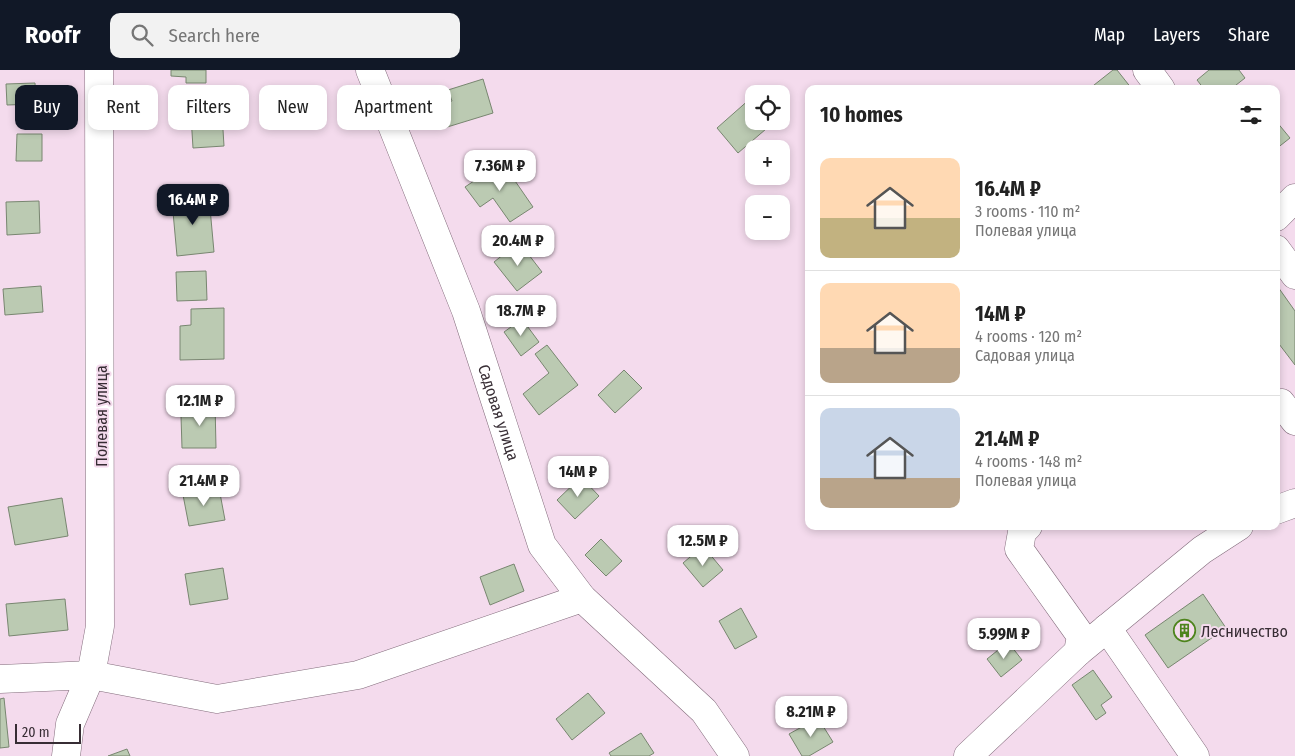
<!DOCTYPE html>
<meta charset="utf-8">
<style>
body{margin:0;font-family:"Fira Sans Condensed",sans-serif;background:#f2f2f2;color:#222;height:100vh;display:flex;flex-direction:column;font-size:19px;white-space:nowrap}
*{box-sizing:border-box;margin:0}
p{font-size:16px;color:#767676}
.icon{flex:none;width:28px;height:28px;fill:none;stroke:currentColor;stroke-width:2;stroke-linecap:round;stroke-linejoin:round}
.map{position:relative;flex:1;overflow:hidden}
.sheet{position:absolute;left:805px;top:15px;width:475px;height:445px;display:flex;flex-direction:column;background:#fff;border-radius:10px;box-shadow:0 2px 8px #0003}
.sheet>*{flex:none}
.top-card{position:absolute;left:15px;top:15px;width:475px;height:45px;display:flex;gap:10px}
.controls{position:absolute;left:745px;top:15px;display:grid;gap:10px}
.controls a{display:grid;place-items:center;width:45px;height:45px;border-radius:10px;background:#fff;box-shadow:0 2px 8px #0003;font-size:25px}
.scale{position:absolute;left:15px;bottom:12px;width:66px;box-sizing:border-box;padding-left:5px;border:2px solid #372d34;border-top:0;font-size:14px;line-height:18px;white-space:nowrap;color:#372d34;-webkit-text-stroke:4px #f4dbed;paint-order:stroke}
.price{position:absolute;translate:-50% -42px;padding:0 11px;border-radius:10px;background:#fff;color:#222;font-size:16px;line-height:32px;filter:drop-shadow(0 1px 2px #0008)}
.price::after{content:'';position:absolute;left:50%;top:30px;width:15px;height:11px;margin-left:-8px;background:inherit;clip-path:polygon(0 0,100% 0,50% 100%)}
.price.on{background:#111827;color:#fff}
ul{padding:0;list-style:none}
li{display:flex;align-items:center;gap:15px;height:125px;padding:0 15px}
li+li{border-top:1px solid #e0e0e0}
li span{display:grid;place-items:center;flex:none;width:140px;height:100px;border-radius:10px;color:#555}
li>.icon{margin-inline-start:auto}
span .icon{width:60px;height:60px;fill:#fffc;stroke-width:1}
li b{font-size:21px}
h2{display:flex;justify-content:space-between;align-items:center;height:60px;padding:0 15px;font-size:21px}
.pill{padding:0 18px;border-radius:10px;background:#fff;box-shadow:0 2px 8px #0003;font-size:18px;line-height:45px}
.pill.on{background:#111827;color:#fff}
header{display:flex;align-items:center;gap:30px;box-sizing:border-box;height:70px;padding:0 25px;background:#111827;color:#fff}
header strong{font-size:24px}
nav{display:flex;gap:28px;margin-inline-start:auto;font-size:18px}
.search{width:350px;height:45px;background:#f2f2f2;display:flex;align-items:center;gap:12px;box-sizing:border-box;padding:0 18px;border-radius:10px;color:#767676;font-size:19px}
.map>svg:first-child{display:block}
</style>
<header>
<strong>Roofr</strong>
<div class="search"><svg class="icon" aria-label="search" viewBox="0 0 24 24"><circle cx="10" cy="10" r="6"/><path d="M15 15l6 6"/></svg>Search here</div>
<nav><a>Map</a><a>Layers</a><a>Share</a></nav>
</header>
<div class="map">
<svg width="1295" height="686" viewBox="0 0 1295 686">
<rect width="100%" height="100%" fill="#f4dbed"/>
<path fill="#bbcab2" stroke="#788670" d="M 171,0 L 206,0 L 206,13 L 186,13 L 186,7 L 171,6 Z
M 1113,0 L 1117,0 L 1132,19 L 1089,19 Z
M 1209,0 L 1239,0 L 1245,8 L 1231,19 L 1204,19 L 1197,10 Z
M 483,9 L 493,43 L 444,58 L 438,35 L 452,31 L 448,20 Z
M 35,13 L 36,34 L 7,35 L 6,14 Z
M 751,28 L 754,30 L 754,51 L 772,51 L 773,53 L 738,83 L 717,58 Z
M 222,44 L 224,76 L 193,78 L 191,46 Z
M 1276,51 L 1290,68 L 1276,79 Z
M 17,64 L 42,64 L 42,91 L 16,91 Z
M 502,92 L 533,137 L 510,152 L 493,128 L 480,137 L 465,117 Z
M 209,127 L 214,182 L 177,186 L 172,131 Z
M 39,131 L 40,163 L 7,165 L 6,132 Z
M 519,172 L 542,202 L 517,221 L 494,192 Z
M 206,201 L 207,230 L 177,231 L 176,202 Z
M 41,216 L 43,242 L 5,245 L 3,219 Z
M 1278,217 L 1295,241 L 1295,295 L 1276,270 L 1276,218 Z
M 224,238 L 224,289 L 180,290 L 180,256 L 191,255 L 191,239 Z
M 522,249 L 539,272 L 521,286 L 504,262 Z
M 547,275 L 578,315 L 539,345 L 523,324 L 549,303 L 535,284 Z
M 624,300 L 642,318 L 615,343 L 598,325 Z
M 215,333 L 216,378 L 182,378 L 181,346 L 193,345 L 193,334 Z
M 581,407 L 599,426 L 575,449 L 557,430 Z
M 219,418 L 225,450 L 189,456 L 183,425 Z
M 62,428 L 68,466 L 15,475 L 8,437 Z
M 601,469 L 622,491 L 606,506 L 585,485 Z
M 703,476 L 723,500 L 703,517 L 683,493 Z
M 514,494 L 524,521 L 490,535 L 480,507 Z
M 223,498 L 228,529 L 190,535 L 185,504 Z
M 1203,524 L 1226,558 L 1168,598 L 1145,565 Z
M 65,529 L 68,560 L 9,566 L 6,534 Z
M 741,538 L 757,567 L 735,579 L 719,551 Z
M 1008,572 L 1022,590 L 1001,607 L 987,589 Z
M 1093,600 L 1112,627 L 1101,635 L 1106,643 L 1096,650 L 1072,615 Z
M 588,623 L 605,643 L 572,670 L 556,649 Z
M 4,628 L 9,677 L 0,678 L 0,629 Z
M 818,648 L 833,672 L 809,686 L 802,686 L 789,664 Z
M 641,663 L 654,683 L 649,686 L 611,686 L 609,683 Z
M 127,679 L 130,686 L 108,686 Z"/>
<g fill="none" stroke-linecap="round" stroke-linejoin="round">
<defs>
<g id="minor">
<path id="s1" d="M 370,0 L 466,241 L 542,475 L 582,528 L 704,641 L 735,686"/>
<path d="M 1147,0 L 1161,19"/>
<path d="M 1276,147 L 1295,128"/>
<path d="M 1276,179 L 1295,205"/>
<path d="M 1281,333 L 1295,351"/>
<path d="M 1276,440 L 1295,433"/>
<path d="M 1107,558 L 1195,686"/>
<path d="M 1078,582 L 1202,480 L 1239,456"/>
<path d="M 0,609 L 91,605 L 217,629 L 358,605 L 582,528"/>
<path d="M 66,686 L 70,654 L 91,605 L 100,556 L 99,0"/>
<path d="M 968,686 L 1078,582 L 1081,566 L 1019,479 L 1022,462 L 1028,456"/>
</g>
</defs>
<use href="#minor" stroke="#836c7c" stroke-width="29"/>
<use href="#minor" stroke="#fff" stroke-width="28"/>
</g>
<defs>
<symbol id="building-ring" viewBox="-11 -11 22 22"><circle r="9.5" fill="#f4dbed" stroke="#4e841d" stroke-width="1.5"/><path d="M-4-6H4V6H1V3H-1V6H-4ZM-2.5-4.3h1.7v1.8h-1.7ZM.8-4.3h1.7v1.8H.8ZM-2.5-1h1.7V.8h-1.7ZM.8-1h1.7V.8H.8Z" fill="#4e841d"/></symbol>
</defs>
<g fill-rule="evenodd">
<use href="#building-ring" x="1172" y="548" width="25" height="25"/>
</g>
<g text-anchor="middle" stroke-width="4" stroke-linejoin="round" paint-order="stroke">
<g font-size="16" fill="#372d34" stroke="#f4dbed">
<text dy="6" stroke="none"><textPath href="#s1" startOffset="366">Садовая улица</textPath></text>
<text transform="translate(101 346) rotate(-90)" y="6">Полевая улица</text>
</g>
<g font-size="16" fill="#372d34" stroke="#f4dbed" text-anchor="start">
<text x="1201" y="567">Лесничество</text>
</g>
</g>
</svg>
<div class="controls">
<a><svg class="icon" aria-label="locate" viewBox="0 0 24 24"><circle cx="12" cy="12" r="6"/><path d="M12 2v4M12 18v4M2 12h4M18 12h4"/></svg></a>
<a>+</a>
<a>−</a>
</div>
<div class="scale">20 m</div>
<b class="price" style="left:500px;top:122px">7.36M ₽</b>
<b class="price on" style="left:193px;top:156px">16.4M ₽</b>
<b class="price" style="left:518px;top:197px">20.4M ₽</b>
<b class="price" style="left:521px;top:267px">18.7M ₽</b>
<b class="price" style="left:200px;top:357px">12.1M ₽</b>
<b class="price" style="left:578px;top:428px">14M ₽</b>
<b class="price" style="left:204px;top:437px">21.4M ₽</b>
<b class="price" style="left:703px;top:497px">12.5M ₽</b>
<b class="price" style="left:1004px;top:590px">5.99M ₽</b>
<b class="price" style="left:811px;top:668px">8.21M ₽</b>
<div class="top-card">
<a class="pill on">Buy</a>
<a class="pill">Rent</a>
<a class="pill">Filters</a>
<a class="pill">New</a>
<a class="pill">Apartment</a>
</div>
<section class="sheet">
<h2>10 homes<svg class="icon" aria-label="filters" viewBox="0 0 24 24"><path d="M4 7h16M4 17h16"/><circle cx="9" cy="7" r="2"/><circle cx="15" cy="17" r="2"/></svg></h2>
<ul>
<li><span style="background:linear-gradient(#ffd9b3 60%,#c2b280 0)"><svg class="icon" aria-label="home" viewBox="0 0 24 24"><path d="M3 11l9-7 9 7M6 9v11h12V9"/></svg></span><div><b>16.4M ₽</b><p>3 rooms · 110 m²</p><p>Полевая улица</p></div></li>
<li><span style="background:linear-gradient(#ffd9b3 65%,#b9a48a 0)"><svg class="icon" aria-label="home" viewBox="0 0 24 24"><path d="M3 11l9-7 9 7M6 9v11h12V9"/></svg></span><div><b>14M ₽</b><p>4 rooms · 120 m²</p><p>Садовая улица</p></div></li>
<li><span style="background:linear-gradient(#c9d6e8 70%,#b9a48a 0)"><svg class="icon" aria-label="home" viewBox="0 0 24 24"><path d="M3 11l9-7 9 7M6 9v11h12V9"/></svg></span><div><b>21.4M ₽</b><p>4 rooms · 148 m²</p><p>Полевая улица</p></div></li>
</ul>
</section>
</div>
